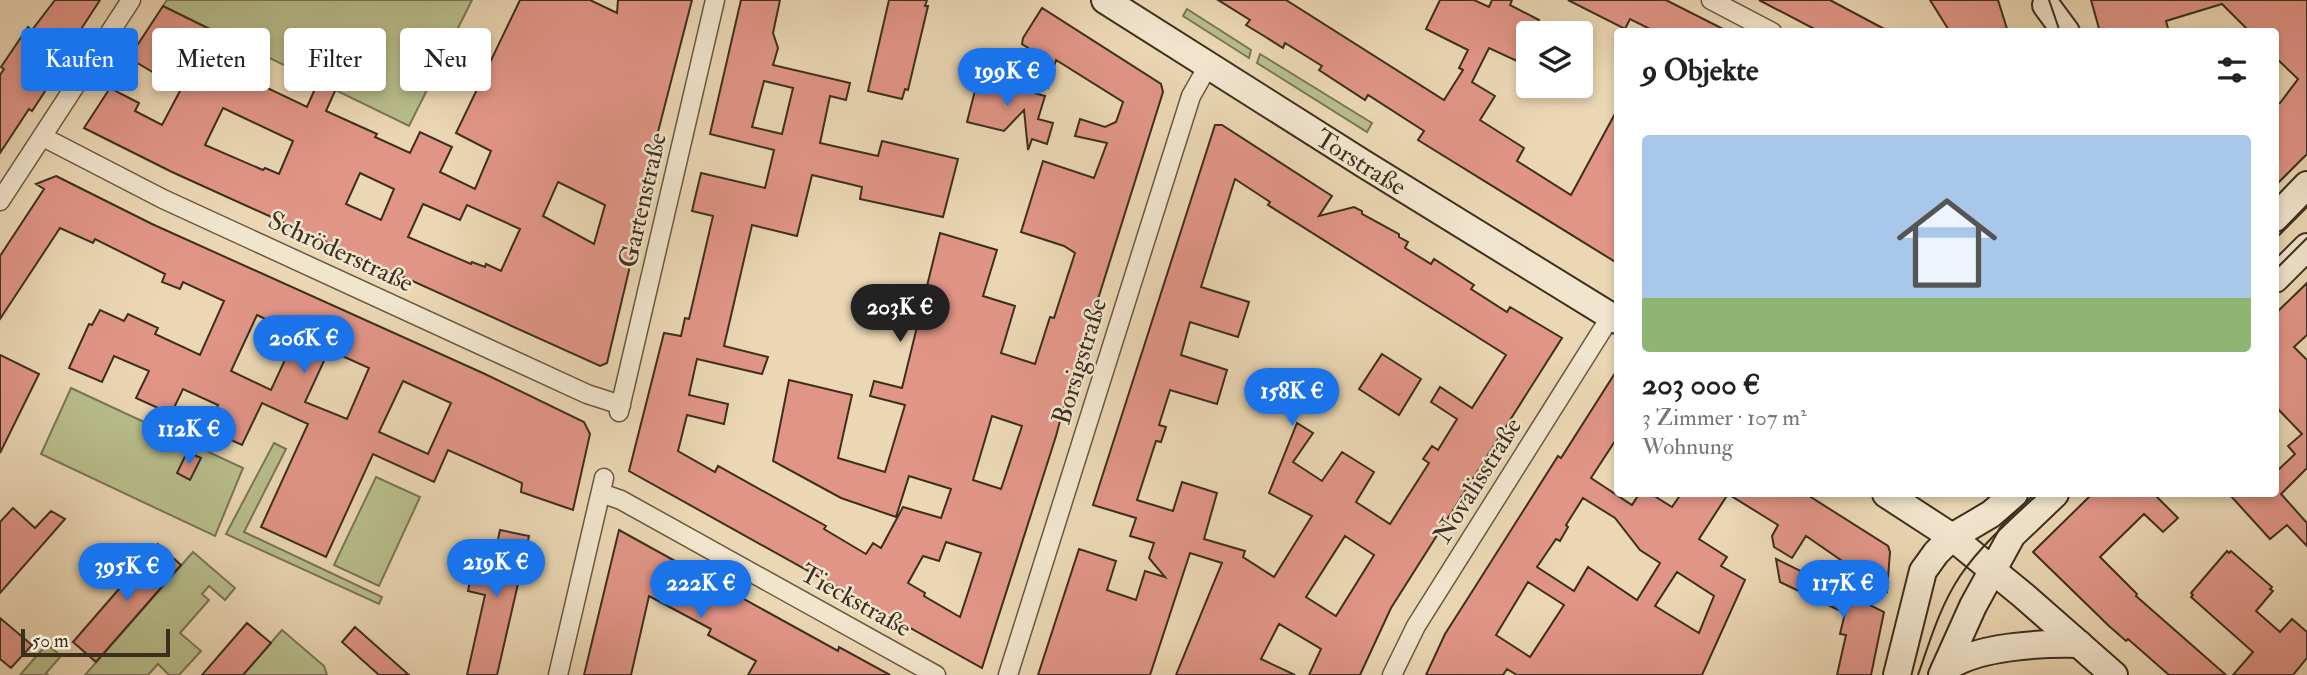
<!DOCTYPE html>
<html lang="de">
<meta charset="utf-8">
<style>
body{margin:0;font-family:"IM FELL Double Pica",serif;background:#f2f2f2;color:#222;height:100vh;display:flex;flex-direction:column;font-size:26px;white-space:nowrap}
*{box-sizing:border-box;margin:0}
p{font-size:23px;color:#767676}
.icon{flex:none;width:38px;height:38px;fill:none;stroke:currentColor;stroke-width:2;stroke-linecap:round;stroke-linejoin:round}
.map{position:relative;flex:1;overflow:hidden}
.sheet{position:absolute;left:1614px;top:28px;width:665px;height:469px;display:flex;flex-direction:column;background:#fff;border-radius:7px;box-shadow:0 4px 10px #0003}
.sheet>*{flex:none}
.hud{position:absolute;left:21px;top:28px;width:665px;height:63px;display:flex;gap:14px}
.fabs{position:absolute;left:1516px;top:21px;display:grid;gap:14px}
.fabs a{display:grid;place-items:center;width:77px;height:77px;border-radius:7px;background:#fff;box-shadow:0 4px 10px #0003;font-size:35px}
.scale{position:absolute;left:21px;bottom:18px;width:149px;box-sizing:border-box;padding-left:7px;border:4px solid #3d2f1e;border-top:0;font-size:19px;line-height:24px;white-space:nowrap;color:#3d2f1e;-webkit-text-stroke:5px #f2e5ce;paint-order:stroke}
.price{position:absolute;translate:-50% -60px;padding:0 16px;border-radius:24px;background:#1a73e8;color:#fff;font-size:23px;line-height:46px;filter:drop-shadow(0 2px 4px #0008)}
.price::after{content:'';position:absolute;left:50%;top:42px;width:21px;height:16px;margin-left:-10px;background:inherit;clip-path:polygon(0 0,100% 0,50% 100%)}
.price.selected{background:#222;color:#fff}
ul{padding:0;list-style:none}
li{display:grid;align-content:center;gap:14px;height:371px;padding:0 28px}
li+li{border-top:2px solid #e0e0e0}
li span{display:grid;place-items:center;height:217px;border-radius:7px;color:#555}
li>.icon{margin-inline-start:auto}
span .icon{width:126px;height:126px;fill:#fffc;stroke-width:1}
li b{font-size:30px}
h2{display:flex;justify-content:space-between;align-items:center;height:84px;padding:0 28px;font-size:30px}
.pill{padding:0 24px;border-radius:7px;background:#fff;box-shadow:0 4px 10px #0003;font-size:24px;line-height:63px}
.pill.selected{background:#1a73e8;color:#fff}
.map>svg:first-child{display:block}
</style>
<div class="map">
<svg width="2307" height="675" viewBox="0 0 2307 675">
<rect width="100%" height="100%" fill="#ebd7b4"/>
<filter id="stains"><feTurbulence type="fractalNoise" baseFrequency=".00286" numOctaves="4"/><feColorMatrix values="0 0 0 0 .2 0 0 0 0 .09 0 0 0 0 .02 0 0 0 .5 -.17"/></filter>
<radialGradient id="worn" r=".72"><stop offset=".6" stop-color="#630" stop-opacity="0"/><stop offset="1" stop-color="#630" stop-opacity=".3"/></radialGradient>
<path fill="#b8be8c" stroke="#7a7655" stroke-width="2" d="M 167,0 L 472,0 L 409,126 L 163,6 Z
M 1187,9 L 1251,50 L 1249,58 L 1183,16 Z
M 1260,54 L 1372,123 L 1367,132 L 1257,63 Z
M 71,388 L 243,468 L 215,536 L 41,454 Z
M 274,443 L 286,449 L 244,532 L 382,597 L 379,604 L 226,534 Z
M 376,477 L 420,497 L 379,586 L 334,565 Z
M 193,552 L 235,588 L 225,600 L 209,586 L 202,594 L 209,600 L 180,633 L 201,651 L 179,675 L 169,675 L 158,664 L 148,675 L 85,675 Z
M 282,630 L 324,666 L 327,675 L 243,675 Z
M 47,644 L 61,656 L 46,673 L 48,675 L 20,675 Z"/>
<path fill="#e19587" stroke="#3d2f1e" stroke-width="2" fill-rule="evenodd" d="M 55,0 L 100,0 L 52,74 L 55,76 L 40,99 L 32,111 L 29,109 L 0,153 L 0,75 L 4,69 L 1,67 L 28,27 L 32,30 Z
M 520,0 L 590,0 L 617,13 L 618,0 L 692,0 L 651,159 L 653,159 L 643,211 L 607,363 L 600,366 L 172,172 L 84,128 L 110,88 L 139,103 L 135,111 L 162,125 L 181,89 L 129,58 L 163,6 L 252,50 L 240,75 L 307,107 L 318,82 L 335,91 L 326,111 L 377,134 L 375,137 L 410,153 L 420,132 L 452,147 L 440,172 L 475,189 L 491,151 L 456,133 ZM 223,108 L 293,141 L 279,174 L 265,168 L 263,170 L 205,145 ZM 360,173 L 394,189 L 381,220 L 346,204 ZM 558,182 L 605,205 L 594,244 L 543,216 ZM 423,204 L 460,220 L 467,205 L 520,229 L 501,271 L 486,264 L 485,267 L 472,262 L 471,264 L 408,237 Z
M 741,0 L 780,0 L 773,33 L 778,48 L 773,65 L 850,83 L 846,100 L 830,96 L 820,143 L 878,156 L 882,141 L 958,159 L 943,217 L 860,199 L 862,187 L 812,175 L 797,236 L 752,225 L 724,346 L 768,357 L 762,374 L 697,359 L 689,395 L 728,404 L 724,424 L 687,415 L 678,451 L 715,472 L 718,466 L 826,526 L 824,529 L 866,554 L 873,543 L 881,548 L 903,507 L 941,518 L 951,489 L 909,476 L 896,517 L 841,498 L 773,461 L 789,380 L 852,395 L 838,458 L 885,472 L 905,405 L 870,396 L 874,381 L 902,388 L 940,233 L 997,250 L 983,296 L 1015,306 L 1001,353 L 1035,364 L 1050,317 L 1054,318 L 1075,253 L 1064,246 L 1021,232 L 1043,161 L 1094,178 L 1107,143 L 1075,136 L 1080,119 L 1105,127 L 1116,122 L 1123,102 L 1056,60 L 1048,87 L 1035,69 L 1039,55 L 1022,44 L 1023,38 L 1042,8 L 1161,84 L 1163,92 L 1077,366 L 1080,367 L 1073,390 L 1069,388 L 1056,436 L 982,668 L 629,471 L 664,333 L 681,336 L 685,318 L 689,319 L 713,216 L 692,211 L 701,173 L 765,188 L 774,150 L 710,134 ZM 764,81 L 793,88 L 782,134 L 752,127 ZM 992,416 L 1022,426 L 1001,489 L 973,480 ZM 946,542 L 981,553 L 960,617 L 924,596 L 925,593 L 908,583 L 923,556 L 939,561 Z
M 889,0 L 927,0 L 925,6 L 928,6 L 908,90 L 905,89 L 902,99 L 868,91 Z
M 1218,0 L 1286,0 L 1444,100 L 1463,70 L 1459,68 L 1468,50 L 1426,29 L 1440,0 L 1474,0 L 1489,7 L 1492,0 L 1512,0 L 1510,5 L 1539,20 L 1532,33 L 1528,33 L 1528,43 L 1519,62 L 1489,48 L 1472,82 L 1495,96 L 1480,120 L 1524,148 L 1517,161 L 1571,195 L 1617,110 L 1617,263 L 1418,140 L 1424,131 L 1368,95 L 1365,100 L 1319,70 L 1322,66 L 1285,43 L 1283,48 L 1264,36 L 1246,25 L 1250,20 Z
M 1568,0 L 1666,0 L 1729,32 L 1656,32 L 1630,19 L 1625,29 Z
M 1759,0 L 1830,0 L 1890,32 L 1820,32 Z
M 1930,0 L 1998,0 L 2008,32 L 1950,32 Z
M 2091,0 L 2307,0 L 2307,154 L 2275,186 L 2275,105 L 2280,103 L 2298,79 L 2275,57 L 2275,32 L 2250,32 L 2222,4 L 2166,21 L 2169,32 L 2100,32 Z
M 981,67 L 995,71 L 993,82 L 1045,96 L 1038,119 L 1053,123 L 1047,144 L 1032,139 L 1028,150 L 1024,110 L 1004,131 L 967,122 Z
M 1215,125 L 1222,125 L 1332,196 L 1319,216 L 1354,207 L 1362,211 L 1362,214 L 1399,234 L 1399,237 L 1408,242 L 1405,248 L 1431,264 L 1434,259 L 1474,285 L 1471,289 L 1507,312 L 1510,307 L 1562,338 L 1391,608 L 1360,675 L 1309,675 L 1321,649 L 1279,624 L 1261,659 L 1295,675 L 1176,675 L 1222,563 L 1190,553 L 1150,675 L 1038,675 L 1079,549 L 1116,561 L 1107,590 L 1136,600 L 1145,571 L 1165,577 L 1149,558 L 1154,543 L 1130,536 L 1136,518 L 1093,505 ZM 1235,179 L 1270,202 L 1268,205 L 1506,355 L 1472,408 L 1440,387 L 1431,402 L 1457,419 L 1438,450 L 1432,446 L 1423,459 L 1429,463 L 1390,524 L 1356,502 L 1374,472 L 1342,452 L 1322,481 L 1293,462 L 1313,433 L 1297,423 L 1269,493 L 1312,516 L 1274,577 L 1243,557 L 1245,551 L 1204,539 L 1217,493 L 1182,482 L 1173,511 L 1137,500 L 1156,441 L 1161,442 L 1166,427 L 1159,425 L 1170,390 L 1217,404 L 1227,370 L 1181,355 L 1190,322 L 1238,337 L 1249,302 L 1201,287 ZM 1345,536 L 1374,555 L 1336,616 L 1306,597 Z
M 56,176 L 152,224 L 485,374 L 584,422 L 590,434 L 573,510 L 521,492 L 522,483 L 448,450 L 434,482 L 373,454 L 326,557 L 261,527 L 308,424 L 262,403 L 242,445 L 206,429 L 218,405 L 183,389 L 171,414 L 136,398 L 149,371 L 114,356 L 102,382 L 69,368 L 89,324 L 92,325 L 100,310 L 124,321 L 128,314 L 158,328 L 155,334 L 200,355 L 224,301 L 183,282 L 180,289 L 162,282 L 165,274 L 95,239 L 93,243 L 60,228 L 0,319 L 0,256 L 44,189 L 36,184 ZM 257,315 L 297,334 L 271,390 L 231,371 ZM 329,350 L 369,368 L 347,419 L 305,402 ZM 403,381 L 451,403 L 428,454 L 379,432 Z
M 2307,283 L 2307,335 L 2294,347 L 2307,360 L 2307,468 L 2281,494 L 2307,523 L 2307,546 L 2287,525 L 2270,539 L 2229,494 L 2275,494 L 2275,473 L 2295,454 L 2288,446 L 2302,434 L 2275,406 L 2275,314 Z
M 1382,354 L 1421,379 L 1399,415 L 1359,389 Z
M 0,355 L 39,374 L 0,453 Z
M 1617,370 L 1617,438 L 1591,478 L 1632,505 L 1639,494 L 1651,494 L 1672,507 L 1681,494 L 1728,494 L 1699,539 L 1727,557 L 1721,566 L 1745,580 L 1702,675 L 1517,675 L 1507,669 L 1503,675 L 1426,675 L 1445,634 L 1475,587 L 1558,456 L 1561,458 ZM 1583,498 L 1615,518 L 1640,550 L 1660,563 L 1637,600 L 1588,567 L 1574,591 L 1537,567 L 1556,539 L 1560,541 L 1568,527 L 1566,525 ZM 1677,572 L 1714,596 L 1699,633 L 1655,606 ZM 1528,582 L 1564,605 L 1530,657 L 1496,635 Z
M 187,452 L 201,458 L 190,480 L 177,473 Z
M 1728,494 L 1806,494 L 1888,546 L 1890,552 L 1887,592 L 1806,536 L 1792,558 L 1774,547 L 1772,536 L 1778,525 Z
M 2092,494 L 2154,494 L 2178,518 L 2163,532 L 2144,514 L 2100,557 L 2137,594 L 2136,596 L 2226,675 L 2169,675 L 2128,639 L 2126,641 L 2109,626 L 2033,552 Z
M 13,508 L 35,528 L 51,511 L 65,519 L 0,593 L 0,522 Z
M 500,530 L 529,536 L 497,675 L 467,675 L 485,595 L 468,591 L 473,565 L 477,550 L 495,554 Z
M 619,530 L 838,651 L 839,647 L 890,675 L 748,675 L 756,661 L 708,635 L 711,629 L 649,596 L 631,675 L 584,675 Z
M 158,544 L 181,565 L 96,662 L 73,642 Z
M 2227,551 L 2229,553 L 2231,551 L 2272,587 L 2270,589 L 2273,591 L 2256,611 L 2280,632 L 2292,619 L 2307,632 L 2307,658 L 2293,675 L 2233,675 L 2253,652 L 2191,597 L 2193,595 L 2191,593 Z
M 1776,559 L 1884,612 L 1871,675 L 1837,675 L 1846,635 L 1840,634 L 1845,613 L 1780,582 Z
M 0,618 L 32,645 L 11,668 L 0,659 Z
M 247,623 L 271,643 L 243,675 L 202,675 Z
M 355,627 L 409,675 L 379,675 L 342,642 Z"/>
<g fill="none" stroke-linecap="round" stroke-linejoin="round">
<defs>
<path id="street" d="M 1711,0 L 1772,32
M 43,137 L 163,199 L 587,394 L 621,405
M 0,201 L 131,0
M 619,412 L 715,0
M 601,493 L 621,500 L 936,675
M 558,675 L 604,478
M 1008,675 L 1191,96 L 1208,66
M 1392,675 L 1416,626 L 1611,316"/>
<g id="secondary">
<path id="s1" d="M 1105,0 L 1364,164 L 1617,320"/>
<path d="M 2046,5 L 2066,32"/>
<path d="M 2275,218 L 2307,185"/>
<path d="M 2275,279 L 2307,247"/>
<path d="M 1886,494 L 1952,537 L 2024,596 L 2114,675"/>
<path d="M 1945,669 C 1975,646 2042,643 2079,644"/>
<path d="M 1897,675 L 1923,571 L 1936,553 L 1952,537 L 1991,514 L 2014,494"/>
<path d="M 1942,675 L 1973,606 L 2012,535 L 2055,494"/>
</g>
</defs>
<use href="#street" stroke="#685944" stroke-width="21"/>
<use href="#secondary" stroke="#3d2f1e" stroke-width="30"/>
<use href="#street" stroke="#f2e5ce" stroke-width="18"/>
<use href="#secondary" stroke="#f2e5ce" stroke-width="26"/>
<path stroke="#3d2f1e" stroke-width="2" d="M 2049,0 L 2060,32
M 2275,239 L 2307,207
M 2275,270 L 2307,238
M 1918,675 C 1930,641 1940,606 1960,576 C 1981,545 2011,519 2038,494"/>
</g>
<g text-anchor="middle" stroke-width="5" stroke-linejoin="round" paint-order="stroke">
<g font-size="26" fill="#3d2f1e" stroke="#f2e5ce">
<text dy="9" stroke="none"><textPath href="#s1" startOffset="303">Torstraße</textPath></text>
<text transform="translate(642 200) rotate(-77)" y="9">Gartenstraße</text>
<text transform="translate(341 251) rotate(25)" y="9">Schröderstraße</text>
<text transform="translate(1079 361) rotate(-73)" y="9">Borsigstraße</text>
<text transform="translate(1477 480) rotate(-58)" y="9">Novalisstraße</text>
<text transform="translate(856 600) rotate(29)" y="9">Tieckstraße</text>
</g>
</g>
<rect width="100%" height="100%" filter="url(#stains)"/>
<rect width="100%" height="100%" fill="url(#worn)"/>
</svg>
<div class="fabs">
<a><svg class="icon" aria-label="layers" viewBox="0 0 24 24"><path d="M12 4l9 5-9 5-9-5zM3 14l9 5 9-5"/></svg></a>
</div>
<div class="scale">50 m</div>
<b class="price" style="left:1007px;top:108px">199K €</b>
<b class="price selected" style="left:900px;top:344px">203K €</b>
<b class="price" style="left:304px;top:375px">206K €</b>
<b class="price" style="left:1292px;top:428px">158K €</b>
<b class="price" style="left:189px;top:466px">112K €</b>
<b class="price" style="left:496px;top:599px">219K €</b>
<b class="price" style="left:127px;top:603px">395K €</b>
<b class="price" style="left:701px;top:620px">222K €</b>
<b class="price" style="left:1843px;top:620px">117K €</b>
<div class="hud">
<a class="pill selected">Kaufen</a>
<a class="pill">Mieten</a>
<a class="pill">Filter</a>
<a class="pill">Neu</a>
</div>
<section class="sheet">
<h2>9 Objekte<svg class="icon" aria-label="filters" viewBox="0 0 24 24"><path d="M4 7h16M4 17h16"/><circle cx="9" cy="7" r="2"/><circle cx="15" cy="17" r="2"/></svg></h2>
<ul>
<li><span style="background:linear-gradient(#a9c7e8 75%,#8fb573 0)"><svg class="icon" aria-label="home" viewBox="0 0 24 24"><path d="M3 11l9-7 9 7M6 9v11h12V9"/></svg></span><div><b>203 000 €</b><p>3 Zimmer · 107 m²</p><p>Wohnung</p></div></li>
</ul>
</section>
</div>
